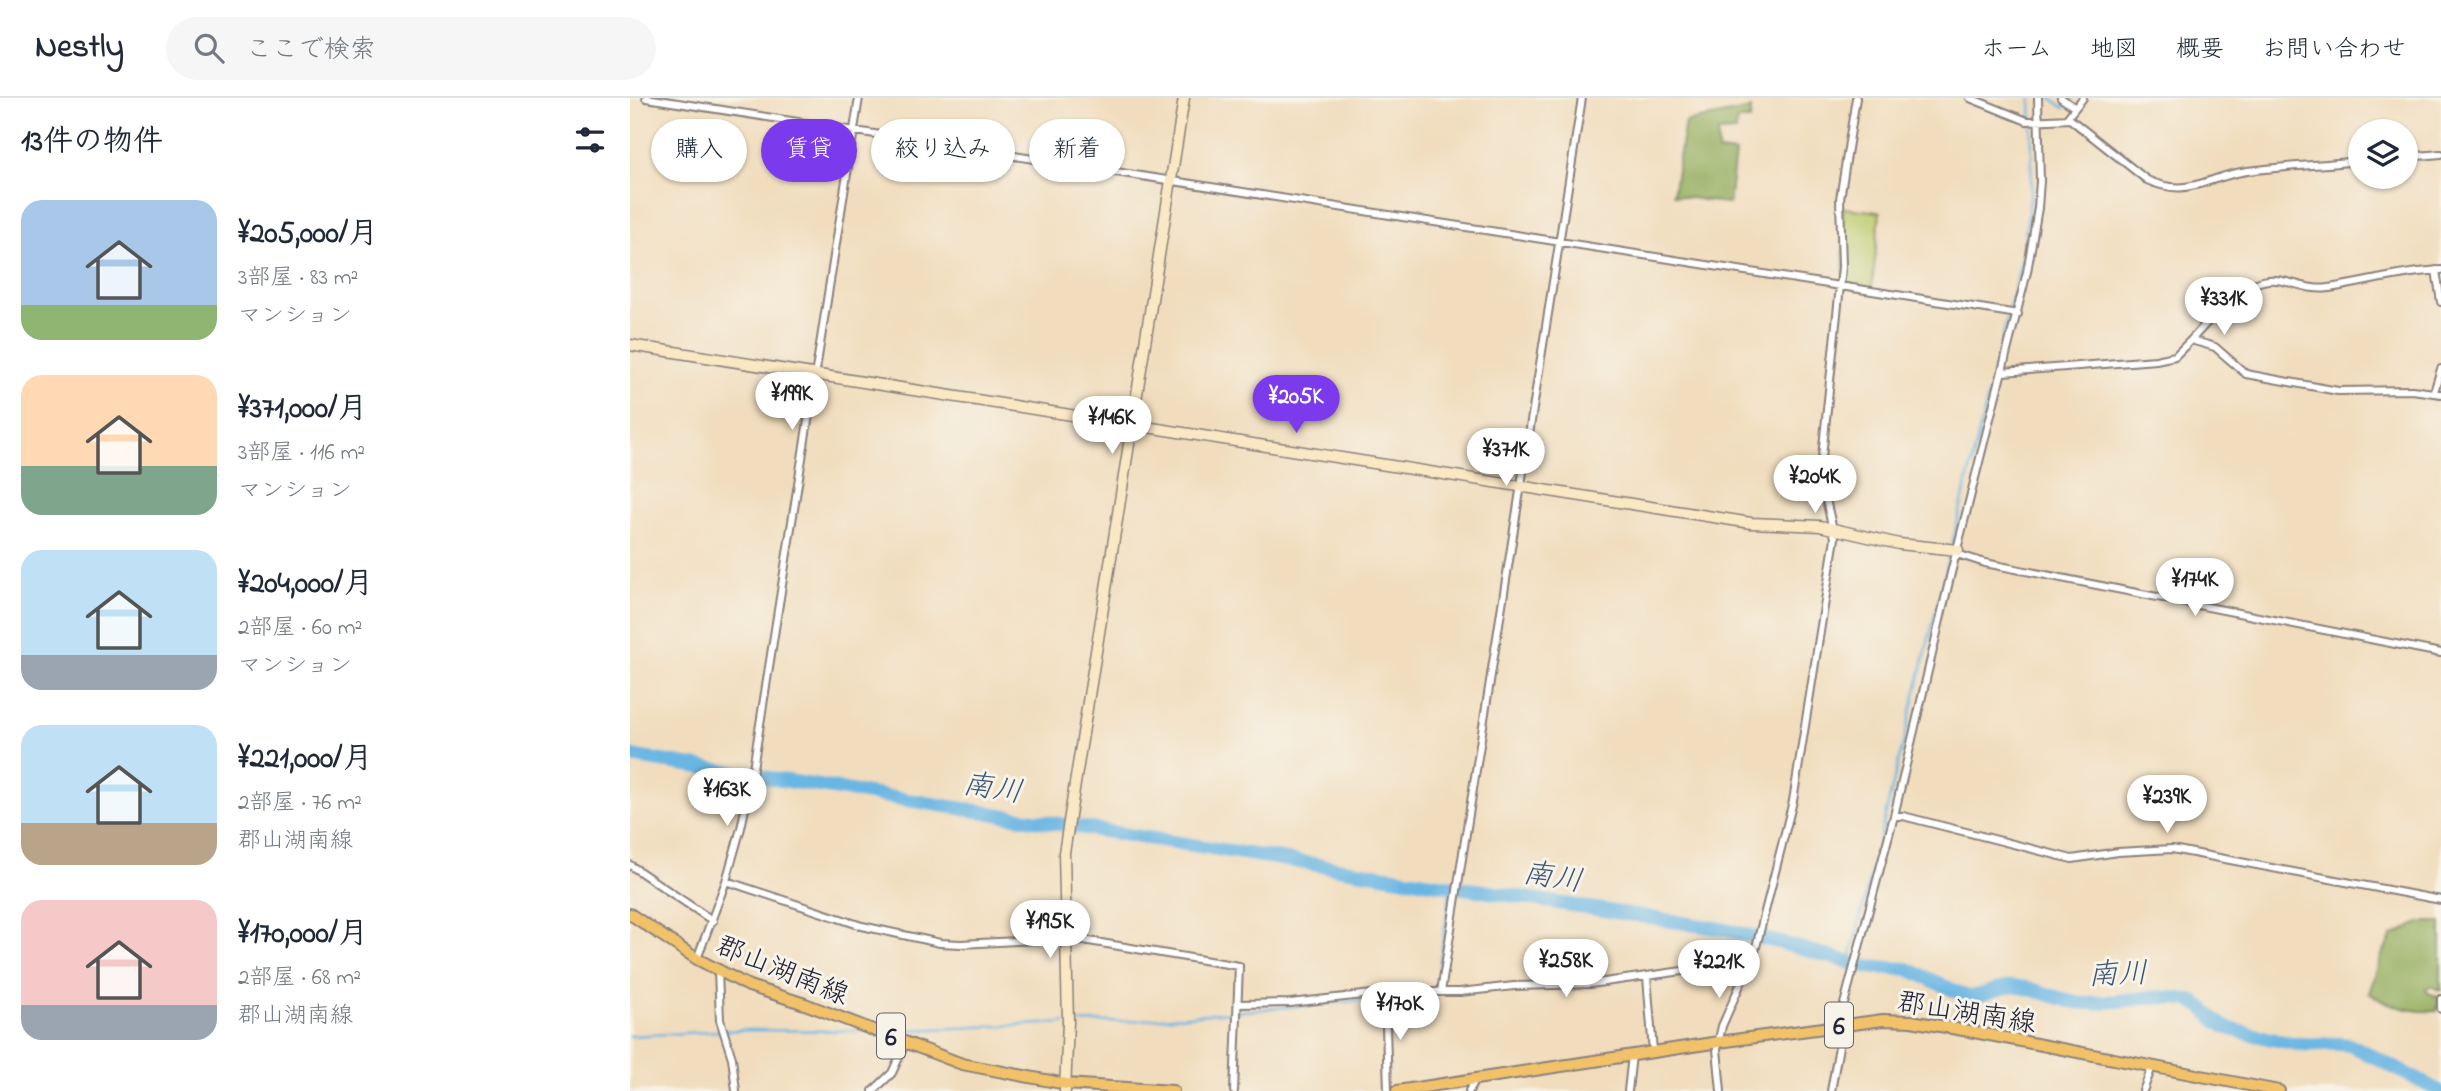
<!DOCTYPE html>
<html lang="ja">
<meta charset="utf-8">
<style>
body{margin:0;font-family:"Indie Flower","Klee One",sans-serif;background:#f6f6f7;color:#1f2937;height:100vh;display:flex;flex-direction:column;font-size:26px;white-space:nowrap}
*{box-sizing:border-box;margin:0}
p{font-size:23px;color:#747a83}
.icon{flex:none;width:38px;height:38px;fill:none;stroke:currentColor;stroke-width:2;stroke-linecap:round;stroke-linejoin:round}
.map{position:relative;flex:1;overflow:hidden}
.sheet{display:flex;flex-direction:column;background:#fff;width:630px}
.sheet>*{flex:none}
.banner{position:absolute;left:21px;top:21px;width:665px;height:63px;display:flex;gap:14px}
.buttons{position:absolute;left:1718px;top:21px;display:grid;gap:14px}
.buttons a{display:grid;place-items:center;width:70px;height:70px;border-radius:50%;background:#fff;box-shadow:0 2px 5px #0004;font-size:35px}
.price{position:absolute;translate:-50% -60px;padding:0 16px;border-radius:24px;background:#fff;color:#222;font-size:23px;line-height:46px;filter:drop-shadow(0 2px 4px #0008)}
.price::after{content:'';position:absolute;left:50%;top:42px;width:21px;height:16px;margin-left:-10px;background:inherit;clip-path:polygon(0 0,100% 0,50% 100%)}
.price.active{background:#7c3aed;color:#fff}
ul{padding:0;list-style:none}
li{display:flex;align-items:center;gap:21px;height:175px;padding:0 21px}
li span{display:grid;place-items:center;flex:none;width:196px;height:140px;border-radius:21px;color:#555}
li>.icon{margin-inline-start:auto}
span .icon{width:84px;height:84px;fill:#fffc;stroke-width:1}
li b{font-size:30px}
h2{display:flex;justify-content:space-between;align-items:center;height:84px;padding:0 21px;font-size:30px}
.pill{padding:0 24px;border-radius:32px;background:#fff;box-shadow:0 2px 5px #0004;font-size:24px;line-height:63px}
.pill.active{background:#7c3aed;color:#fff}
header{display:flex;align-items:center;gap:42px;box-sizing:border-box;height:98px;padding:0 35px;background:#fff;border-bottom:2px solid #e0e1e3}
header strong{font-size:33px}
nav{display:flex;gap:38px;margin-inline-start:auto;font-size:24px}
.search{width:490px;height:63px;background:#f6f6f7;display:flex;align-items:center;gap:18px;box-sizing:border-box;padding:0 24px;border-radius:38px;color:#747a83;font-size:26px}
main{display:flex;flex:1;min-height:0}
.map>svg:first-child{display:block}
</style>
<header>
<strong>Nestly</strong>
<div class="search"><svg class="icon" aria-label="search" viewBox="0 0 24 24"><circle cx="10" cy="10" r="6"/><path d="M15 15l6 6"/></svg>ここで検索</div>
<nav><a>ホーム</a><a>地図</a><a>概要</a><a>お問い合わせ</a></nav>
</header>
<main>
<section class="sheet">
<h2>13件の物件<svg class="icon" aria-label="filters" viewBox="0 0 24 24"><path d="M4 7h16M4 17h16"/><circle cx="9" cy="7" r="2"/><circle cx="15" cy="17" r="2"/></svg></h2>
<ul>
<li><span style="background:linear-gradient(#a9c7e8 75%,#8fb573 0)"><svg class="icon" aria-label="home" viewBox="0 0 24 24"><path d="M3 11l9-7 9 7M6 9v11h12V9"/></svg></span><div><b>¥205,000/月</b><p>3部屋 · 83 m²</p><p>マンション</p></div></li>
<li><span style="background:linear-gradient(#ffd9b3 65%,#7fa58c 0)"><svg class="icon" aria-label="home" viewBox="0 0 24 24"><path d="M3 11l9-7 9 7M6 9v11h12V9"/></svg></span><div><b>¥371,000/月</b><p>3部屋 · 116 m²</p><p>マンション</p></div></li>
<li><span style="background:linear-gradient(#bfe0f5 75%,#9aa5b1 0)"><svg class="icon" aria-label="home" viewBox="0 0 24 24"><path d="M3 11l9-7 9 7M6 9v11h12V9"/></svg></span><div><b>¥204,000/月</b><p>2部屋 · 60 m²</p><p>マンション</p></div></li>
<li><span style="background:linear-gradient(#bfe0f5 70%,#b9a48a 0)"><svg class="icon" aria-label="home" viewBox="0 0 24 24"><path d="M3 11l9-7 9 7M6 9v11h12V9"/></svg></span><div><b>¥221,000/月</b><p>2部屋 · 76 m²</p><p>郡山湖南線</p></div></li>
<li><span style="background:linear-gradient(#f6c9c9 75%,#9aa5b1 0)"><svg class="icon" aria-label="home" viewBox="0 0 24 24"><path d="M3 11l9-7 9 7M6 9v11h12V9"/></svg></span><div><b>¥170,000/月</b><p>2部屋 · 68 m²</p><p>郡山湖南線</p></div></li>
</ul>
</section>
<div class="map">
<svg width="1811" height="993" viewBox="0 0 1811 993">
<rect width="100%" height="100%" fill="#f7f3e8"/>
<filter id="ink" filterUnits="userSpaceOnUse"><feTurbulence type="fractalNoise" baseFrequency=".0143" numOctaves="2"/><feDisplacementMap in="SourceGraphic" scale="14" xChannelSelector="R" yChannelSelector="G"/><feConvolveMatrix kernelMatrix="1 2 1 2 8 2 1 2 1" color-interpolation-filters="sRGB"/></filter>
<filter id="wash" filterUnits="userSpaceOnUse"><feTurbulence type="fractalNoise" baseFrequency=".00686" numOctaves="4" result="noise"/><feDisplacementMap in="SourceGraphic" scale="28" xChannelSelector="R" yChannelSelector="G"/><feGaussianBlur stdDeviation="1.57" result="paint"/><feColorMatrix in="noise" values="0 0 0 0 0 0 0 0 0 0 0 0 0 0 0 0 0 1.4 0 .05"/><feComposite in="paint" operator="in"/></filter>
<g filter="url(#wash)">
<rect width="100%" height="100%" fill="#f1ddbd"/>
<path fill="#bccb6d" stroke="#6f7654" stroke-width="2" d="M 1213,110 L 1250,114 L 1242,189 L 1215,185 L 1214,182 Z"/>
<path fill="#95af60" stroke="#5c684e" stroke-width="2" d="M 1121,11 L 1120,22 L 1107,22 L 1106,33 L 1088,34 L 1088,53 L 1105,55 L 1099,106 L 1043,97 L 1055,24 Z
M 1791,824 L 1811,824 L 1811,893 L 1801,888 L 1796,891 L 1798,895 L 1809,899 L 1807,913 C 1782,915 1761,909 1739,895 L 1752,857 L 1762,838 Z"/>
<g fill="none" stroke-linecap="round" stroke-linejoin="round">
<path stroke="#6ab6e3" stroke-width="2.5" d="M 1421,0 L 1434,10 L 1443,0
M 1322,446 L 1392,159 L 1401,93 L 1402,56 L 1401,0
M 1219,865 L 1320,455
M 806,889 L 821,789
M 442,925 L 498,923 L 805,896
M 265,936 L 275,937 L 280,932 L 435,925
M 0,938 L 110,932 L 234,933"/>
<path stroke="#6ab6e3" stroke-width="14" d="M 0,658 L 1092,831 L 1152,845 L 1236,869 L 1278,871 L 1338,899 C 1356,898 1371,886 1390,889 C 1413,892 1434,905 1457,905 C 1491,905 1524,895 1558,902 C 1578,907 1583,927 1601,931 C 1624,937 1647,943 1670,946 C 1688,948 1705,943 1723,948 L 1809,993"/>
</g>
</g>
<g filter="url(#ink)">
<g fill="none" stroke-linecap="round" stroke-linejoin="round">
<defs>
<path id="street" d="M 16,0 L 1388,216
M 1340,0 L 1397,23 L 1440,21 L 1517,82 C 1559,101 1578,78 1617,73 C 1654,68 1693,67 1731,63
M 1431,0 L 1444,9
M 1437,20 L 1453,0
M 1776,59 L 1811,56
M 1806,172 L 1811,204
M 1561,242 C 1581,221 1613,179 1646,182 C 1665,184 1680,193 1699,190 C 1738,184 1771,174 1811,172
M 1373,274 L 1526,262 L 1545,258 L 1561,242 L 1585,249 L 1616,276 L 1708,293 L 1782,292 L 1811,296
M 1804,294 L 1811,271
M 1327,456 L 1355,465 L 1811,555
M 1264,718 L 1273,718 L 1442,761 L 1488,754 L 1542,751 L 1811,802
M 0,767 L 83,823
M 96,783 L 111,730 L 121,683 L 229,0
M 67,861 L 96,783 L 232,828 L 310,845 L 331,846 L 441,840 L 609,868 L 604,993
M 88,873 L 90,922 L 102,960 L 106,993
M 1017,879 L 1023,954
M 811,894 L 952,0
M 755,895 L 758,993
M 1811,901 L 1811,911
M 608,906 L 660,905 L 761,894 L 830,894 L 884,888 L 960,886 L 1088,868 L 1103,867 L 1119,870
M 243,993 L 262,975 L 276,944
M 839,993 L 845,982
M 998,993 L 1002,957
M 1091,993 L 1087,951 L 1092,928 L 1125,853 L 1163,703 L 1205,440 L 1193,389 L 1191,368 L 1212,169 L 1210,101 L 1226,0
M 1201,993 L 1210,943 L 1214,906 L 1264,718 L 1321,475 L 1397,174 L 1408,110 L 1410,83 L 1408,0
M 1513,993 L 1522,969"/>
<path id="secondary" d="M 0,247 L 1121,425 L 1190,428 L 1269,446 L 1328,452
M 435,993 L 438,924 L 434,755 L 554,0"/>
<path id="primary" d="M 0,816 L 67,861 L 119,888 L 175,906 L 332,966 L 436,986 L 543,993
M 767,993 L 1089,944 L 1253,922 L 1281,923 L 1339,933 L 1649,993"/>
</defs>
<use href="#street" stroke="#8a807c" stroke-width="10"/>
<use href="#secondary" stroke="#8a807c" stroke-width="13"/>
<use href="#primary" stroke="#8a807c" stroke-width="14"/>
<use href="#street" stroke="#fff" stroke-width="6"/>
<use href="#secondary" stroke="#fae7c3" stroke-width="10"/>
<use href="#primary" stroke="#f2c26a" stroke-width="10"/>
</g>
</g>
<g text-anchor="middle" stroke-width="6" stroke-linejoin="round" paint-order="stroke">
<g fill="#f7f3e8" stroke="#62616f" stroke-width="2">
<rect x="1195" y="904.5" width="28" height="45" rx="5"/>
<rect x="247" y="915.5" width="28" height="45" rx="5"/>
</g>
<g font-size="26" font-weight="bold" fill="#22223b">
<text x="1209" y="936">6</text>
<text x="261" y="947">6</text>
</g>
<g font-size="28" fill="#22223b" stroke="#f7f3e8">
<text transform="translate(153 871) rotate(22)" y="10">郡山湖南線</text>
<text transform="translate(1337 913) rotate(9)" y="10">郡山湖南線</text>
</g>
<g font-size="30" font-style="italic" fill="#3b5676" stroke="#f7f3e8">
<text transform="translate(363 689) rotate(9)" y="10">南川</text>
<text transform="translate(923 778) rotate(9)" y="10">南川</text>
<text transform="translate(1488 875) rotate(-2)" y="10">南川</text>
</g>
</g>
</svg>
<div class="buttons">
<a><svg class="icon" aria-label="layers" viewBox="0 0 24 24"><path d="M12 4l9 5-9 5-9-5zM3 14l9 5 9-5"/></svg></a>
</div>
<b class="price" style="left:1594px;top:239px">¥331K</b>
<b class="price" style="left:162px;top:334px">¥199K</b>
<b class="price active" style="left:666px;top:337px">¥205K</b>
<b class="price" style="left:482px;top:358px">¥146K</b>
<b class="price" style="left:876px;top:390px">¥371K</b>
<b class="price" style="left:1185px;top:417px">¥204K</b>
<b class="price" style="left:1565px;top:520px">¥174K</b>
<b class="price" style="left:97px;top:730px">¥163K</b>
<b class="price" style="left:1537px;top:737px">¥239K</b>
<b class="price" style="left:420px;top:862px">¥195K</b>
<b class="price" style="left:936px;top:901px">¥258K</b>
<b class="price" style="left:1089px;top:902px">¥221K</b>
<b class="price" style="left:770px;top:944px">¥170K</b>
<div class="banner">
<a class="pill">購入</a>
<a class="pill active">賃貸</a>
<a class="pill">絞り込み</a>
<a class="pill">新着</a>
</div>
</div>
</main>
